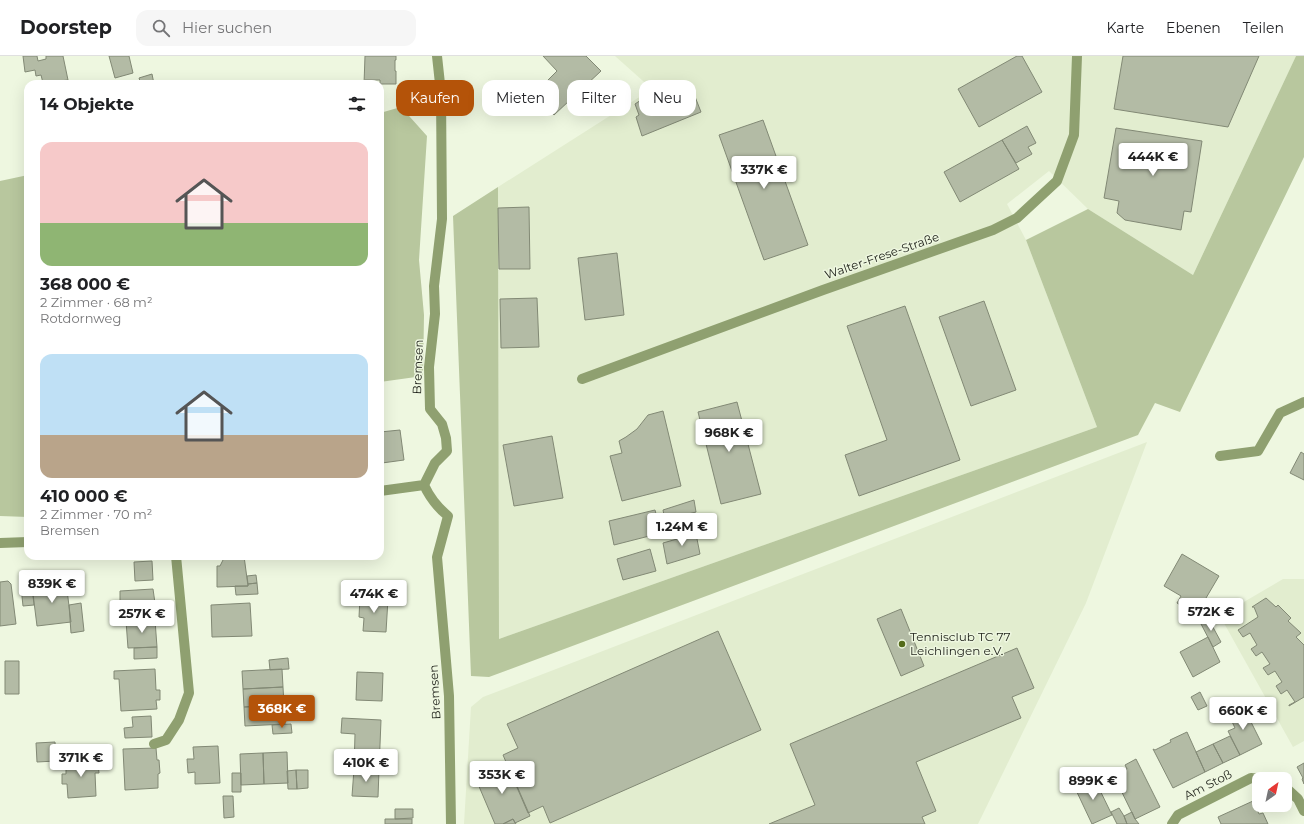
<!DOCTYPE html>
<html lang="de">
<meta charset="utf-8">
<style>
body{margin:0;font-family:Montserrat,sans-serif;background:#f6f6f6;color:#202124;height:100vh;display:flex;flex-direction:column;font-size:15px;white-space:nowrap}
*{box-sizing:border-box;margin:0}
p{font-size:13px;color:#757577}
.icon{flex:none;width:22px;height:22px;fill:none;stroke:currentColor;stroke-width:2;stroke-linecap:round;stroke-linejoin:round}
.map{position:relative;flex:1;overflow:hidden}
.panel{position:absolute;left:24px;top:24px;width:360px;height:480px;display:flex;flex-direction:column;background:#fff;border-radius:12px;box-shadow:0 4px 16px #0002}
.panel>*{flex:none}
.hud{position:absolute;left:396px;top:24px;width:380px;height:36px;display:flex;gap:8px}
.needle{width:26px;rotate:33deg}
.fabs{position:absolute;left:1252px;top:716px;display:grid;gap:8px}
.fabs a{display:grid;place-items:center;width:40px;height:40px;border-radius:8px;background:#fff;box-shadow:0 4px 16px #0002;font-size:20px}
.price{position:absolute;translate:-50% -34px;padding:0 9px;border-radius:4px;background:#fff;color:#222;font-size:13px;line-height:26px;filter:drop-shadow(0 1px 2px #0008)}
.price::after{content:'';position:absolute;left:50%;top:24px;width:12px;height:9px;margin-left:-6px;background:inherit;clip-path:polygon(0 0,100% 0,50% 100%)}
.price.selected{background:#b45309;color:#fff}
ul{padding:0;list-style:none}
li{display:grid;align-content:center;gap:8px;height:212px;padding:0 16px}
li span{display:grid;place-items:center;height:124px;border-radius:12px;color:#555}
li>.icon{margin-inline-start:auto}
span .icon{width:72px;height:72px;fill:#fffc;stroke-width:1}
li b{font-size:17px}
h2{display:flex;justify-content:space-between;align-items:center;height:48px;padding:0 16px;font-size:17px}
.chip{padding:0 14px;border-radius:12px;background:#fff;box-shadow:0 4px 16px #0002;font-size:14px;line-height:36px}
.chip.selected{background:#b45309;color:#fff}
header{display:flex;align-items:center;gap:24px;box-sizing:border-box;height:56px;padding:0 20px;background:#fff;border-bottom:1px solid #e0e0e0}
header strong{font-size:19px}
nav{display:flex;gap:22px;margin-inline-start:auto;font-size:14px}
.search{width:280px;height:36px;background:#f6f6f6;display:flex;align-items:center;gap:10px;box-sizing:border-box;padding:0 14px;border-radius:12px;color:#757577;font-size:15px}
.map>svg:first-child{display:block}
</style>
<header>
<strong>Doorstep</strong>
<div class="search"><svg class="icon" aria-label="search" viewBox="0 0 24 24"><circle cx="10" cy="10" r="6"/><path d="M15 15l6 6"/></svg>Hier suchen</div>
<nav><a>Karte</a><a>Ebenen</a><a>Teilen</a></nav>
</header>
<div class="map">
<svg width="1304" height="768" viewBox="0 0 1304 768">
<rect width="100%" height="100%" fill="#eef7e0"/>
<path fill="#e2edcf" d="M 615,0 L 1296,0 L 1193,219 L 1088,153 L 1049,115 L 1007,148 L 1026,184 L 1097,371 L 499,583 L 498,131 L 652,33 Z
M 1147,386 L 1086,547 L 978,768 L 464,768 L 471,651 L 483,641 Z
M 1283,523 L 1304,523 L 1304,685 L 1293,691 L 1220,560 Z"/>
<path fill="#b8c79e" d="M 1296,0 L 1304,0 L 1304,101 L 1180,356 L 1155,347 L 1138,379 L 489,621 L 471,620 L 453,160 L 498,131 L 499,583 L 1097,371 L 1026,184 L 1088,153 L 1193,219 Z
M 401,51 L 427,80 L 419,204 L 424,259 L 423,320 L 380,326 L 380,57 Z
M 28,119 L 28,461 L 0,460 L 0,125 Z"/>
<path fill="#b3bba5" stroke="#828975" d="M 23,0 L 37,0 L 38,5 L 46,3 L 46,0 L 63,0 L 68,24 L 43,27 L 41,19 L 36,20 L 35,14 L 25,16 Z
M 109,0 L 129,0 L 133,17 L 115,22 Z
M 365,0 L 396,0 L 396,4 L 395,4 L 395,15 L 396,15 L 396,28 L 380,28 L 380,24 L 365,24 L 364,28 Z
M 543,0 L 586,0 L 601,15 L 554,59 L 534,38 L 557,15 Z
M 1017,0 L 1022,0 L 1042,36 L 979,71 L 958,33 Z
M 1123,0 L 1259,0 L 1228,71 L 1114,53 Z
M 152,18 L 154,28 L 141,28 L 139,22 Z
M 666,31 L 670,41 L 692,33 L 701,56 L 642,80 L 636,61 L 639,59 L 635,48 L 653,36 Z
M 763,64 L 808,189 L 764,204 L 719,79 Z
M 1027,70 L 1036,87 L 1028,91 L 1032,98 L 1016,107 L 1002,84 Z
M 1116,72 L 1202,85 L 1191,156 L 1184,155 L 1181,174 L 1125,164 L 1117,157 L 1119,145 L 1104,142 Z
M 1002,84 L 1019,113 L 960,146 L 944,116 Z
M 529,151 L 530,213 L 499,213 L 498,152 Z
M 617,197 L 624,259 L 585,264 L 578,202 Z
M 537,242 L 539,291 L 501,292 L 500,243 Z
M 984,245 L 1016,334 L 971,350 L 939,261 Z
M 905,250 L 960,404 L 859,440 L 845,399 L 887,384 L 847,270 Z
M 737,346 L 761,438 L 721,448 L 698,356 Z
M 663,355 L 681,430 L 622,445 L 610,400 L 622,397 L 619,385 L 626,381 L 637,373 L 648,359 Z
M 400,374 L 404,404 L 382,407 L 380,394 L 380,376 Z
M 552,380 L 563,442 L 514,450 L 503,389 Z
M 1301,396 L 1304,398 L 1304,424 L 1290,417 Z
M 694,444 L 696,456 L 665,464 L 663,454 Z
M 655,454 L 661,477 L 614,489 L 609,465 Z
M 695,473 L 700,498 L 667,508 L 663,487 L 677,483 L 676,478 Z
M 650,493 L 656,515 L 623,524 L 617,503 Z
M 1182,498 L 1219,520 L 1196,559 L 1177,547 L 1181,540 L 1164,530 Z
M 224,500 L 244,500 L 248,530 L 217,531 L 217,510 L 220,510 L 224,502 Z
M 152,505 L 153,524 L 135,525 L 134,506 Z
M 256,519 L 257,527 L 248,528 L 247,520 Z
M 8,525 L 11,528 L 16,568 L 0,570 L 0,526 Z
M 342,525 L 361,526 L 361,537 L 342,536 Z
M 66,526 L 71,566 L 37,570 L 32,530 Z
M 257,527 L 258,538 L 236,539 L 235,530 L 248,530 L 248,528 Z
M 32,530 L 34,549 L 23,550 L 21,531 Z
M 153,533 L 155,547 L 156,549 L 157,552 L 155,554 L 155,564 L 121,565 L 121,560 L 119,558 L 119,552 L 120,550 L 120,535 Z
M 360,541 L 388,543 L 386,576 L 363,575 L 364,562 L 359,561 Z
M 1266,542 L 1276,551 L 1278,549 L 1291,562 L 1288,565 L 1301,577 L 1296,581 L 1304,589 L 1304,641 L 1289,650 L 1289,649 L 1295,646 L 1287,634 L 1281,638 L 1276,630 L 1282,626 L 1275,615 L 1268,619 L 1263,612 L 1270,608 L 1262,596 L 1256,600 L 1251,593 L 1257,589 L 1250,577 L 1243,581 L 1238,574 L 1258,561 L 1254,551 L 1252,551 Z
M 81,547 L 84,575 L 71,577 L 69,549 Z
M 250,547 L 252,580 L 212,581 L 211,549 Z
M 901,553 L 924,610 L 901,620 L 877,563 Z
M 1208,562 L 1221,586 L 1213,591 L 1200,566 Z
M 155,564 L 157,591 L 128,592 L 126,565 Z
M 718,575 L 761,674 L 550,767 L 543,750 L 528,757 L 503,699 L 518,692 L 507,668 Z
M 1208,581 L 1220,606 L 1193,621 L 1180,596 Z
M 157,591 L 157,602 L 134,603 L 134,592 Z
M 1017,592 L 1034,632 L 1012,641 L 1021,662 L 916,706 L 936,755 L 922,761 L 925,768 L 769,768 L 815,749 L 790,688 Z
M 288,602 L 289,613 L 270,614 L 269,604 Z
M 5,605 L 19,605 L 19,638 L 5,638 Z
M 155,613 L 156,634 L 160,634 L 160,644 L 156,644 L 157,653 L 121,655 L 119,623 L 114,623 L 114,615 Z
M 282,613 L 283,631 L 243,633 L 242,615 Z
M 357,616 L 383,617 L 382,645 L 356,644 Z
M 283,631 L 284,649 L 244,651 L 243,633 Z
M 1200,636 L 1207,650 L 1198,654 L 1191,641 Z
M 1242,648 L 1262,688 L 1240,699 L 1228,675 L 1235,672 L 1227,655 Z
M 284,649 L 285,668 L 245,670 L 244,651 Z
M 151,660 L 152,681 L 125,682 L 124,672 L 133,671 L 132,661 Z
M 342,662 L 381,664 L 379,714 L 354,713 L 355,678 L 341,677 Z
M 291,668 L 292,677 L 273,678 L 272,669 Z
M 1187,676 L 1205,716 L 1173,732 L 1153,693 L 1155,694 L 1171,686 L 1170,684 Z
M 1230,680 L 1240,699 L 1223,707 L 1213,688 Z
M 55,686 L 56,705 L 37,706 L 36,687 Z
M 1213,688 L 1223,707 L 1205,716 L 1196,696 Z
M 218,690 L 220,727 L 195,728 L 195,716 L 188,717 L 187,703 L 194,703 L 193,691 Z
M 156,692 L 157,704 L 159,704 L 160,717 L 158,718 L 158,732 L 125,734 L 123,693 Z
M 287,696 L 288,727 L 264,728 L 263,697 Z
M 263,697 L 264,728 L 241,729 L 240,698 Z
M 94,703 L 94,707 L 98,707 L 99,717 L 95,717 L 96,740 L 68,742 L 67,728 L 62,728 L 62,718 L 66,718 L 66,704 Z
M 1136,703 L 1160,751 L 1135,763 L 1112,716 L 1114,719 L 1127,713 L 1125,709 Z
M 507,707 L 530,760 L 515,767 L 513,763 L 503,768 L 495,768 L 475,721 Z
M 1304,707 L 1304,728 L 1302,723 L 1303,722 L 1297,711 Z
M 354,713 L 379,714 L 378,741 L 352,740 Z
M 296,714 L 308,714 L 308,732 L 297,733 Z
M 296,714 L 297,733 L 288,733 L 287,715 Z
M 232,717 L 241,717 L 241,736 L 232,736 Z
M 1094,722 L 1112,759 L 1092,768 L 1075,732 Z
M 223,740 L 233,740 L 234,761 L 224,762 Z
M 1253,745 L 1259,758 L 1263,757 L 1268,768 L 1221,768 L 1218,761 Z
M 1119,752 L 1124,760 L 1127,768 L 1117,768 L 1111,756 Z
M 395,753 L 413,753 L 413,762 L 395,763 Z
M 1132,756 L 1135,763 L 1139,768 L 1127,768 L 1124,760 Z
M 385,763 L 412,763 L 412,768 L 385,768 Z
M 513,763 L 516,768 L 503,768 Z"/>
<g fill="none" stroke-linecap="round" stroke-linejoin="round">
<path stroke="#8fa070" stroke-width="10" d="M 437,0 L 441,37 L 442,163 L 434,230 L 435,258 L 429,311 L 430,353 L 442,368 L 446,382 L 447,395 L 435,407 L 424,429 C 430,442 437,451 448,460 L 437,501 L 449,640 L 451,768
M 582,323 L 823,234 L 993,174 L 1017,162 L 1057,125 L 1074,79 L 1077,0
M 1220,400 L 1258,395 L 1280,357 L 1304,346
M 380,435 L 424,429
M 0,487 L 28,486
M 154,688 L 166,684 L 179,664 L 189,637 L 176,500
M 1285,731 L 1298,743 L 1304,755
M 1172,768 L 1178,759 L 1251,722 L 1261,723"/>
</g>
<circle fill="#546b1a" stroke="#eef7e0" stroke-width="1.5" cx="902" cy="588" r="4"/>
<g text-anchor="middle" stroke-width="3" stroke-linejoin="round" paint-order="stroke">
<g font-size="12" fill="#1f221a" stroke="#eef7e0">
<text transform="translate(882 200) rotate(-19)" y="4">Walter-Frese-Straße</text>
<text transform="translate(418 311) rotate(-88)" y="4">Bremsen</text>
<text transform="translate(435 636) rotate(-93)" y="4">Bremsen</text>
<text transform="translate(1208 729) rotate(-27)" y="4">Am Stoß</text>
</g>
<g font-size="12" fill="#1f221a" stroke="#eef7e0" text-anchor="start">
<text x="910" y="585">Tennisclub TC 77<tspan x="910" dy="14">Leichlingen e.V.</tspan></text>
</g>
</g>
</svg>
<div class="fabs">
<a><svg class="needle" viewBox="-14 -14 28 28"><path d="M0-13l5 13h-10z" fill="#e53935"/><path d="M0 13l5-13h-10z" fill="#757577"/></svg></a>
</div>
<b class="price" style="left:1153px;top:121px">444K €</b>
<b class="price" style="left:764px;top:134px">337K €</b>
<b class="price" style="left:729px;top:397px">968K €</b>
<b class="price" style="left:682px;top:491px">1.24M €</b>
<b class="price" style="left:52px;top:548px">839K €</b>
<b class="price" style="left:374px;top:558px">474K €</b>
<b class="price" style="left:1211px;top:576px">572K €</b>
<b class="price" style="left:142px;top:578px">257K €</b>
<b class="price selected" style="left:282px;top:673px">368K €</b>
<b class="price" style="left:1243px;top:675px">660K €</b>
<b class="price" style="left:81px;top:722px">371K €</b>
<b class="price" style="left:366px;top:727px">410K €</b>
<b class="price" style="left:502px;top:739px">353K €</b>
<b class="price" style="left:1093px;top:745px">899K €</b>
<div class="hud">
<a class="chip selected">Kaufen</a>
<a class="chip">Mieten</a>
<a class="chip">Filter</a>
<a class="chip">Neu</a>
</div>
<section class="panel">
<h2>14 Objekte<svg class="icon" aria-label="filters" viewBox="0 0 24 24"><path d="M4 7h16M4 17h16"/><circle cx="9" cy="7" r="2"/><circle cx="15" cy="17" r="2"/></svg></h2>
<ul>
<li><span style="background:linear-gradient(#f6c9c9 65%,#8fb573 0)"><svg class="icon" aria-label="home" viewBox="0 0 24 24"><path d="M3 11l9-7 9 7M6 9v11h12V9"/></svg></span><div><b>368 000 €</b><p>2 Zimmer · 68 m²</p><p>Rotdornweg</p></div></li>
<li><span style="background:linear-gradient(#bfe0f5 65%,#b9a48a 0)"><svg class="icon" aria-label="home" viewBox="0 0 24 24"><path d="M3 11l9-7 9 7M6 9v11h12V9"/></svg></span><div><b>410 000 €</b><p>2 Zimmer · 70 m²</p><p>Bremsen</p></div></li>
</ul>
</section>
</div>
